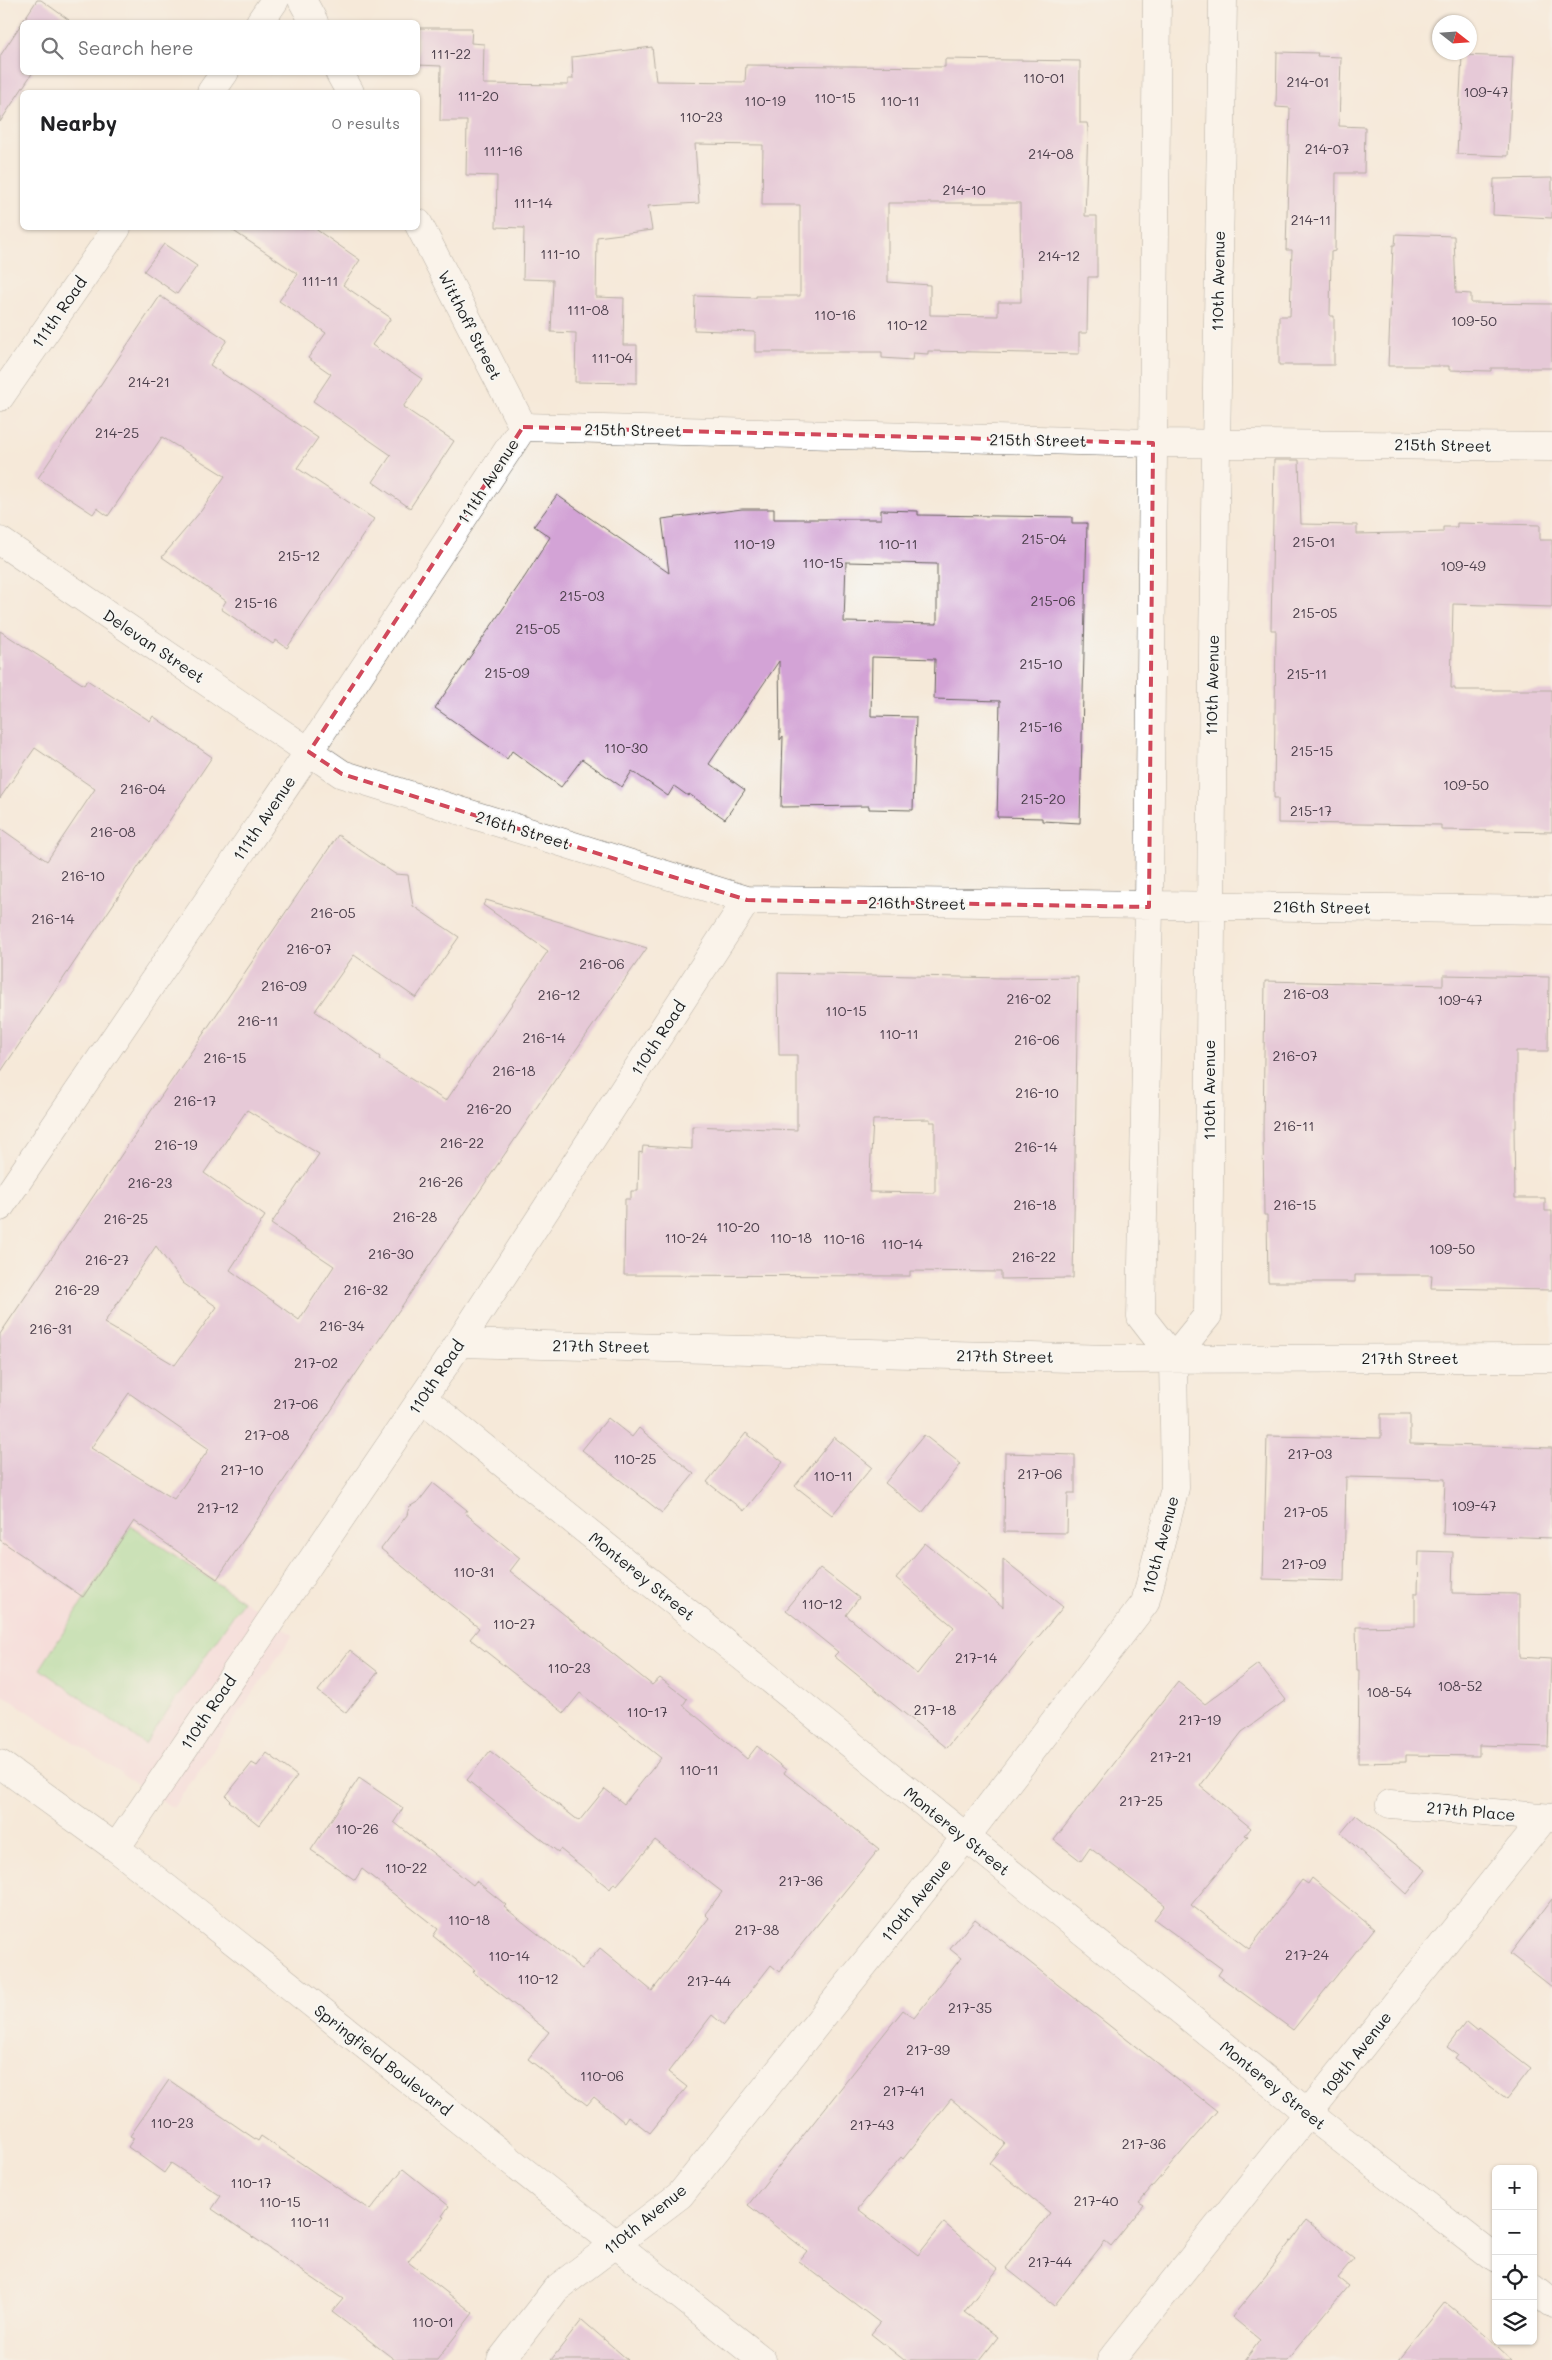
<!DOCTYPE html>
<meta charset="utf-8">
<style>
body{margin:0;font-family:Mali,sans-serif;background:#f6f6f6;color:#202124}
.controls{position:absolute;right:15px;bottom:15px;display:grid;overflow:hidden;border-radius:8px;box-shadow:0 1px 4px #0004}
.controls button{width:45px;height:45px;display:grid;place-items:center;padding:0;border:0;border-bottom:1px solid #e0e0e0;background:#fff;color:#202124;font:25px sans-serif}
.compass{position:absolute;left:1432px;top:15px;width:45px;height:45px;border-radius:50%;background:#fff;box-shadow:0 1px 4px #0004;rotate:107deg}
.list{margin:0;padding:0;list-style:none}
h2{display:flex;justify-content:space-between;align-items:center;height:65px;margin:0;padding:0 20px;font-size:21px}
h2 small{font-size:16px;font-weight:400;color:#757577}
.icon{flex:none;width:28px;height:28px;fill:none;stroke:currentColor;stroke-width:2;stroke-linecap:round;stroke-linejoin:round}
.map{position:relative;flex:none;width:1552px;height:2360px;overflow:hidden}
.search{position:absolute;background:#fff;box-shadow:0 1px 4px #0004;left:20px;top:20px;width:400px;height:55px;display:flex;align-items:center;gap:12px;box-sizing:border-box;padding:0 18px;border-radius:8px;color:#757577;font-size:19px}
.panel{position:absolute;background:#fff;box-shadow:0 1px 4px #0004;left:20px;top:90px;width:400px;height:140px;border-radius:8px}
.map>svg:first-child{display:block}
.built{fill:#f5cfdb}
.green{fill:#98d88e;stroke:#5a7a55}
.building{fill:#d3a3d6;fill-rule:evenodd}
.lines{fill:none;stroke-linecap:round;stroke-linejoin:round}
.minor-casing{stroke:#68645e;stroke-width:29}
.primary-casing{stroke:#68645e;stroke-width:29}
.minor{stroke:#fff;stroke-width:28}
.primary{stroke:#fff;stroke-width:28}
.marked{fill:none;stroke:#d1495b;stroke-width:4;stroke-dasharray:10 6;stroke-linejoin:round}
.labels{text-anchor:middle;stroke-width:4;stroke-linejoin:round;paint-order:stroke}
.number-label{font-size:14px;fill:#4a3e4a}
.street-label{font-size:16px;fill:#1c1c1c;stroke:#f6f6f2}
</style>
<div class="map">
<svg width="1552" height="2360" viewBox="0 0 1552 2360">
<rect width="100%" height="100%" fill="#f6f6f2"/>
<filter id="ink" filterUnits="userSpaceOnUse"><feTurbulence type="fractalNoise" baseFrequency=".02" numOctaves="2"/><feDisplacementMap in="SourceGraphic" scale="10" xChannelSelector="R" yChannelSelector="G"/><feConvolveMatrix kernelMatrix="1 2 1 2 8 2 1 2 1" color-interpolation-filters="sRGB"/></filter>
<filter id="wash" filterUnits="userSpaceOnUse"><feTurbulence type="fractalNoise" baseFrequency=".0096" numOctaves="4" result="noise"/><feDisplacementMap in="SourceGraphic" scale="20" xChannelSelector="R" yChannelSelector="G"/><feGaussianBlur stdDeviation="1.12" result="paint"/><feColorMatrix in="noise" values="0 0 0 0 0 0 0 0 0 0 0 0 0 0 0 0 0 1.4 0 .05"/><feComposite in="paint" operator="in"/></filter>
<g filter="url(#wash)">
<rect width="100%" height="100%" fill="#f5e9d9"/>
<path class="built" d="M 0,1429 L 293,1635 L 173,1808 L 0,1693 Z"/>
<path class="green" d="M 131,1526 L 243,1601 L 145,1744 L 40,1669 Z"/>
<g id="blocks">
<path class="building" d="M 37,0 L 41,0 L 69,20 L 67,22 L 22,22 L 22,72 L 33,72 L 0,122 L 0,56 Z
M 418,28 L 472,28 L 471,43 L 484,44 L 483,84 L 568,85 L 568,79 L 573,79 L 572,57 L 652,47 L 656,81 L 745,82 L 746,65 L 945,67 L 945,59 L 1080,61 L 1080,123 L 1087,123 L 1088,128 L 1085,216 L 1097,216 L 1097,277 L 1088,277 L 1087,333 L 1079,333 L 1079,354 L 928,351 L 928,354 L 913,353 L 912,360 L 882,358 L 882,352 L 755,352 L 755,332 L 694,330 L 695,296 L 756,298 L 756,296 L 800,296 L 800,205 L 762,205 L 763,145 L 695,144 L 699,203 L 648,206 L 652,230 L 597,237 L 596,297 L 624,298 L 623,345 L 637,345 L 637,383 L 575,382 L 576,333 L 551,332 L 553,280 L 523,279 L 524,228 L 496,227 L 497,176 L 466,175 L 467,121 L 440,121 L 441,66 L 418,65 ZM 888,203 L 1020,203 L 1021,302 L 998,302 L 998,316 L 930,315 L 930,285 L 888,282 Z
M 1277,52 L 1318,53 L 1317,56 L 1341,57 L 1339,126 L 1365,127 L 1364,173 L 1336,173 L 1335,251 L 1331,252 L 1330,316 L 1334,316 L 1334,365 L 1279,365 L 1279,316 L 1290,316 L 1292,250 L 1286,250 L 1290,108 L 1276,107 Z
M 1462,55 L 1513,57 L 1508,156 L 1457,154 Z
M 1552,178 L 1552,218 L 1493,215 L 1494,179 Z
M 229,228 L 314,228 L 360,260 L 343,285 L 391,318 L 372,345 L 422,379 L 403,407 L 454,441 L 410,508 L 373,482 L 391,455 L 313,401 L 331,374 L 308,358 L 326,333 L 279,301 L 298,274 Z
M 1396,234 L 1454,236 L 1456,293 L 1471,294 L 1471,303 L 1552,304 L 1552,368 L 1491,368 L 1491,371 L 1449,370 L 1449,366 L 1388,366 L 1393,245 L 1395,245 Z
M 164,244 L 197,266 L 177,294 L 144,271 Z
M 160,296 L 227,340 L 210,365 L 318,438 L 297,468 L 374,519 L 287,648 L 276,640 L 273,644 L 221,609 L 226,601 L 162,557 L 201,511 L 225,476 L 162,437 L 108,516 L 97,508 L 93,514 L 38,478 Z
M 1274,460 L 1299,460 L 1301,524 L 1357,525 L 1357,534 L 1443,532 L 1443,527 L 1457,527 L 1457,523 L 1540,525 L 1540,540 L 1552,540 L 1552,607 L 1453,604 L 1451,688 L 1455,688 L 1455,690 L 1552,690 L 1552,832 L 1441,830 L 1441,825 L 1278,823 L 1278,798 L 1274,798 L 1276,630 L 1271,630 Z
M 557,495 L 669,573 L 662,519 L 742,509 L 774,509 L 774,519 L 881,519 L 881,510 L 918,511 L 918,515 L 1072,517 L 1072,523 L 1087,523 L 1080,823 L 1042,821 L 1042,818 L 997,817 L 1000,701 L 934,699 L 935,659 L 872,657 L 871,716 L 916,717 L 913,810 L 869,809 L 869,806 L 781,807 L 783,736 L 780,740 L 779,661 L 709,764 L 745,790 L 725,819 L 689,794 L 688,796 L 674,786 L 668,796 L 632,771 L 622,787 L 582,759 L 561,787 L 512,751 L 507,759 L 435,708 L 526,575 L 550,537 L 534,526 ZM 846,562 L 937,564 L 937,624 L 844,622 Z
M 0,631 L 84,685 L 87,680 L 150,721 L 153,716 L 212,757 L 0,1073 L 0,828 L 47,861 L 95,789 L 35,748 L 0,798 Z
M 338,835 L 395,874 L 408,875 L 413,906 L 459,937 L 416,998 L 354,955 L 315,1011 L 380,1057 L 379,1059 L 446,1101 L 548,951 L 483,905 L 486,900 L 647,948 L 555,1080 L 217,1579 L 134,1521 L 83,1597 L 0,1540 L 0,1334 ZM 247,1110 L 319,1154 L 271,1224 L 334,1266 L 299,1320 L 230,1270 L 265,1216 L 204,1173 ZM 156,1246 L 183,1283 L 217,1307 L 175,1365 L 104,1323 ZM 129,1393 L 209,1449 L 174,1499 L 91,1448 Z
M 778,973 L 1004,978 L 1078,977 L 1073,1278 L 1001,1279 L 1001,1272 L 910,1271 L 910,1276 L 624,1275 L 625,1199 L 631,1199 L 631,1191 L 638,1191 L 639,1152 L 642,1153 L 643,1146 L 692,1149 L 692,1126 L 797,1130 L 797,1055 L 779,1055 ZM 930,1119 L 930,1122 L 935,1122 L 935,1193 L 869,1192 L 873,1120 Z
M 1443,975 L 1549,977 L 1548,1051 L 1516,1051 L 1516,1128 L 1514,1128 L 1515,1198 L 1545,1198 L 1545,1211 L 1552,1211 L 1552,1290 L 1431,1288 L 1432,1275 L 1355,1275 L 1355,1282 L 1268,1282 L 1267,1215 L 1264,1215 L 1263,1132 L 1265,981 L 1443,985 Z
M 1381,1414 L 1410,1414 L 1410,1444 L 1413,1444 L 1552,1448 L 1552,1538 L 1443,1534 L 1445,1479 L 1346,1477 L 1344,1581 L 1263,1579 L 1267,1436 L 1381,1438 Z
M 608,1418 L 632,1437 L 639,1428 L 694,1474 L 662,1513 L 582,1450 Z
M 746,1433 L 783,1462 L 744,1511 L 707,1482 Z
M 924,1435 L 961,1464 L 922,1513 L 885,1483 Z
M 834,1437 L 872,1467 L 832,1515 L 795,1486 Z
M 1005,1453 L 1075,1455 L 1075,1493 L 1068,1493 L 1067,1533 L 1004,1532 Z
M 433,1483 L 467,1510 L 465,1513 L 520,1558 L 510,1571 L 652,1685 L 660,1678 L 687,1699 L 683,1705 L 747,1759 L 757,1746 L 786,1770 L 784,1773 L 879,1849 L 779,1972 L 771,1965 L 724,2025 L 712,2015 L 668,2072 L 687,2087 L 650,2133 L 628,2116 L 624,2122 L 594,2097 L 587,2105 L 528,2059 L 549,2032 L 473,1972 L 475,1970 L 433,1936 L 438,1929 L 362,1869 L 355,1880 L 311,1850 L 359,1778 L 403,1808 L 394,1822 L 473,1885 L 476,1881 L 506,1905 L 504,1907 L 582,1969 L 600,1948 L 652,1991 L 709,1918 L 705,1914 L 722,1892 L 655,1840 L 617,1885 L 614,1883 L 610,1889 L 560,1849 L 558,1852 L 467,1780 L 490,1751 L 579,1821 L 605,1789 L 624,1804 L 661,1758 L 580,1693 L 564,1713 L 470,1639 L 479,1628 L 381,1549 L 407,1515 L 409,1507 L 419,1501 Z
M 925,1543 L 1003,1607 L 1003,1559 L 1063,1607 L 947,1748 L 834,1656 L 838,1652 L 786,1610 L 820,1568 L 859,1598 L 846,1615 L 917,1674 L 954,1627 L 896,1578 Z
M 1419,1551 L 1453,1552 L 1452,1593 L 1519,1594 L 1519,1657 L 1551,1659 L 1548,1747 L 1479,1745 L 1479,1756 L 1406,1755 L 1406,1762 L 1358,1763 L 1359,1670 L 1357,1670 L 1356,1627 L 1415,1626 L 1415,1593 L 1418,1593 Z
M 350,1650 L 378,1672 L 346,1713 L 318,1691 Z
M 1258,1664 L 1286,1700 L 1242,1732 L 1200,1786 L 1251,1828 L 1245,1835 L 1248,1836 L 1191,1905 L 1249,1949 L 1302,1880 L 1308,1884 L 1312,1878 L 1374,1929 L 1293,2030 L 1218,1975 L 1222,1969 L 1154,1919 L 1165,1905 L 1090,1848 L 1081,1861 L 1054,1840 L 1178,1682 L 1205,1704 Z
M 267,1753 L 297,1776 L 259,1825 L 229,1801 L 230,1800 L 226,1796 L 252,1763 L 257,1766 Z
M 1356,1815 L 1426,1870 L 1407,1894 L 1341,1833 Z
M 1552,1899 L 1552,1987 L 1510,1954 Z
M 975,1919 L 1217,2111 L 1139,2202 L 1144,2205 L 1111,2246 L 1105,2241 L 1054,2306 L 1006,2268 L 1050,2213 L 989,2163 L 1005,2143 L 951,2099 L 903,2159 L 901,2157 L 858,2209 L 918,2255 L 944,2223 L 998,2269 L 964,2312 L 998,2337 L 980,2360 L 904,2360 L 871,2334 L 880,2323 L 799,2261 L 807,2251 L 748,2205 L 903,2010 L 914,2018 L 961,1958 L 950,1949 Z
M 1466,2022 L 1477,2031 L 1479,2028 L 1531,2068 L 1507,2099 L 1455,2059 L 1458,2055 L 1447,2047 Z
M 169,2080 L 258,2141 L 261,2136 L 370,2210 L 403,2169 L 449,2206 L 442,2216 L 444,2217 L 408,2262 L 473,2313 L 437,2360 L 395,2360 L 332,2312 L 343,2299 L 212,2209 L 221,2196 L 171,2163 L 164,2173 L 128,2147 L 134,2138 L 130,2136 Z
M 1306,2221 L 1354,2259 L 1338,2278 L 1348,2286 L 1287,2360 L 1245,2360 L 1260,2340 L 1232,2317 L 1276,2263 L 1275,2262 Z
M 1445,2302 L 1485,2335 L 1512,2360 L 1399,2360 Z
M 582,2320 L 628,2360 L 551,2360 Z"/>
</g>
</g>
<g filter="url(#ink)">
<use href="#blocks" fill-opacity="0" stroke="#68645e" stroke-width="1"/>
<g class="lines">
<defs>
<path id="minor" d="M 302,0 L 314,22
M 260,22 L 275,0
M 339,72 L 350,92
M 211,92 L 225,72
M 418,223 L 523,427
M 0,397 L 117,228
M 523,427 L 1153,443 L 1552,447
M 0,541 L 342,774 L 747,900 L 1552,910
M 0,1207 L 288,783 L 523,427
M 459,1343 L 1113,1359 L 1552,1358
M 1173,1358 L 1208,1315 C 1209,877 1215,438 1223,0
M 422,1398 L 1309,2114 L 1496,2259
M 1390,1804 L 1552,1818
M 116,1848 L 446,1363 L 747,900
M 1533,2288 L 1552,2303
M 501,2360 L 556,2289 L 680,2195 L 965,1838 L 1145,1603 L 1175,1488 L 1173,1358 L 1141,1317 L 1149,907 L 1157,0
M 1111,2360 L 1544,1818"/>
<path id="primary" d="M 0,1764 L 116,1848 L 762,2360"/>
</defs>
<use href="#minor" class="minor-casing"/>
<use href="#primary" class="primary-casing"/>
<use href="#minor" class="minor"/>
<use href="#primary" class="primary"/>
</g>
</g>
<path d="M0 0H1552V2360H0ZM 523,427 L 1153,443 L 1149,907 L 747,900 L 342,774 L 309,752 Z" fill="#f5e9d9" fill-opacity=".55" fill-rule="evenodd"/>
<path class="marked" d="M 523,427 L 1153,443 L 1149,907 L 747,900 L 342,774 L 309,752 Z"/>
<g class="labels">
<g class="number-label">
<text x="451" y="59">111-22</text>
<text x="1044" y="83">110-01</text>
<text x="1308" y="87">214-01</text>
<text x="1486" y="97">109-47</text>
<text x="478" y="101">111-20</text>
<text x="835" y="103">110-15</text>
<text x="765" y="106">110-19</text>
<text x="900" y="106">110-11</text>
<text x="701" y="122">110-23</text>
<text x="1327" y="154">214-07</text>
<text x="503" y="156">111-16</text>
<text x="1051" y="159">214-08</text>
<text x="964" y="195">214-10</text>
<text x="533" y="208">111-14</text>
<text x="1311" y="225">214-11</text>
<text x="560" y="259">111-10</text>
<text x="1059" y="261">214-12</text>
<text x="320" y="286">111-11</text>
<text x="588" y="315">111-08</text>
<text x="835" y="320">110-16</text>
<text x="1474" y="326">109-50</text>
<text x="907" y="330">110-12</text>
<text x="612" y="363">111-04</text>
<text x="149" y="387">214-21</text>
<text x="117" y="438">214-25</text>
<text x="1044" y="544">215-04</text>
<text x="1314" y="547">215-01</text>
<text x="754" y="549">110-19</text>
<text x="898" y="549">110-11</text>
<text x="299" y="561">215-12</text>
<text x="823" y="568">110-15</text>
<text x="1463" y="571">109-49</text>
<text x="582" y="601">215-03</text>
<text x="1053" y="606">215-06</text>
<text x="256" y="608">215-16</text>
<text x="1315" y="618">215-05</text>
<text x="538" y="634">215-05</text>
<text x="1041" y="669">215-10</text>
<text x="507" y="678">215-09</text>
<text x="1307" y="679">215-11</text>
<text x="1041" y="732">215-16</text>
<text x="626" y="753">110-30</text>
<text x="1312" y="756">215-15</text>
<text x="1466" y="790">109-50</text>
<text x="143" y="794">216-04</text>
<text x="1043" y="804">215-20</text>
<text x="1311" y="816">215-17</text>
<text x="113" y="837">216-08</text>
<text x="83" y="881">216-10</text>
<text x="333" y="918">216-05</text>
<text x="53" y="924">216-14</text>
<text x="309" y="954">216-07</text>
<text x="602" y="969">216-06</text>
<text x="284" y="991">216-09</text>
<text x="1306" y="999">216-03</text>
<text x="559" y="1000">216-12</text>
<text x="1029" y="1004">216-02</text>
<text x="1460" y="1005">109-47</text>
<text x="846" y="1016">110-15</text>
<text x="258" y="1026">216-11</text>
<text x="899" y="1039">110-11</text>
<text x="544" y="1043">216-14</text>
<text x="1037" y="1045">216-06</text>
<text x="1295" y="1061">216-07</text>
<text x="225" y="1063">216-15</text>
<text x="514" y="1076">216-18</text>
<text x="1037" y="1098">216-10</text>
<text x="195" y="1106">216-17</text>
<text x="489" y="1114">216-20</text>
<text x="1294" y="1131">216-11</text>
<text x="462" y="1148">216-22</text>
<text x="176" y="1150">216-19</text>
<text x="1036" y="1152">216-14</text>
<text x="441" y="1187">216-26</text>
<text x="150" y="1188">216-23</text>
<text x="1035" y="1210">216-18</text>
<text x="1295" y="1210">216-15</text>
<text x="415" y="1222">216-28</text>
<text x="126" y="1224">216-25</text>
<text x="738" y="1232">110-20</text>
<text x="686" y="1243">110-24</text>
<text x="791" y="1243">110-18</text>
<text x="844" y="1244">110-16</text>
<text x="902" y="1249">110-14</text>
<text x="1452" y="1254">109-50</text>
<text x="391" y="1259">216-30</text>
<text x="1034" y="1262">216-22</text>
<text x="107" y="1265">216-27</text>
<text x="77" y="1295">216-29</text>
<text x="366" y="1295">216-32</text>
<text x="342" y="1331">216-34</text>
<text x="51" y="1334">216-31</text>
<text x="316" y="1368">217-02</text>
<text x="296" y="1409">217-06</text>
<text x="267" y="1440">217-08</text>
<text x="1310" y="1459">217-03</text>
<text x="635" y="1464">110-25</text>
<text x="242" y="1475">217-10</text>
<text x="1040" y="1479">217-06</text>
<text x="833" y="1481">110-11</text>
<text x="1474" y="1511">109-47</text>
<text x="218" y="1513">217-12</text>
<text x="1306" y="1517">217-05</text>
<text x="1304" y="1569">217-09</text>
<text x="474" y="1577">110-31</text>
<text x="822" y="1609">110-12</text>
<text x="514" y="1629">110-27</text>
<text x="976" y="1663">217-14</text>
<text x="569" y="1673">110-23</text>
<text x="1460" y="1691">108-52</text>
<text x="1389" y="1697">108-54</text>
<text x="935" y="1715">217-18</text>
<text x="647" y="1717">110-17</text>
<text x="1200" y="1725">217-19</text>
<text x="1171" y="1762">217-21</text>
<text x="699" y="1775">110-11</text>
<text x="1141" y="1806">217-25</text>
<text x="357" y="1834">110-26</text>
<text x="406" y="1873">110-22</text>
<text x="801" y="1886">217-36</text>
<text x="469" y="1925">110-18</text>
<text x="757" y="1935">217-38</text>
<text x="1307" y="1960">217-24</text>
<text x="509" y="1961">110-14</text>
<text x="538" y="1984">110-12</text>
<text x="709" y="1986">217-44</text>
<text x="970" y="2013">217-35</text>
<text x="928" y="2055">217-39</text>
<text x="602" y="2081">110-06</text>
<text x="904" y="2096">217-41</text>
<text x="172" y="2128">110-23</text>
<text x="872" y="2130">217-43</text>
<text x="1144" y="2149">217-36</text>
<text x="251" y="2188">110-17</text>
<text x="1096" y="2206">217-40</text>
<text x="280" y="2207">110-15</text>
<text x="310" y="2227">110-11</text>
<text x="1050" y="2267">217-44</text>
<text x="433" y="2327">110-01</text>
</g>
<g class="street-label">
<text transform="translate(1218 281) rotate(-89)" y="6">110th Avenue</text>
<text transform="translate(59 312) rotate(-55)" y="6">111th Road</text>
<text transform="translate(470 325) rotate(63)" y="6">Witthoff Street</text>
<text transform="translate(633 430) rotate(1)" y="6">215th Street</text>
<text transform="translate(1038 440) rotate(1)" y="6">215th Street</text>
<text transform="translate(1443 445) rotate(1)" y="6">215th Street</text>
<text transform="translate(488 481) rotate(-57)" y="6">111th Avenue</text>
<text transform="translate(154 646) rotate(34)" y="6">Delevan Street</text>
<text transform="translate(1212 685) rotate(-89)" y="6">110th Avenue</text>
<text transform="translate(264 818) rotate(-56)" y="6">111th Avenue</text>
<text transform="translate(523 830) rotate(17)" y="6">216th Street</text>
<text transform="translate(917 903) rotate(1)" y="6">216th Street</text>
<text transform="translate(1322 907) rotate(1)" y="6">216th Street</text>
<text transform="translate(658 1038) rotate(-57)" y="6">110th Road</text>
<text transform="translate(1209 1090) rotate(-90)" y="6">110th Avenue</text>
<text transform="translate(601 1346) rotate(1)" y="6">217th Street</text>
<text transform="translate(1005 1356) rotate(1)" y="6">217th Street</text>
<text x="1410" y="1364">217th Street</text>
<text transform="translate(436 1377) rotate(-56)" y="6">110th Road</text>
<text transform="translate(1160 1545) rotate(-75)" y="6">110th Avenue</text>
<text transform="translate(642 1576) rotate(39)" y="6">Monterey Street</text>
<text transform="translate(208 1712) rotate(-56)" y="6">110th Road</text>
<text transform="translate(1471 1811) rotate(5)" y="6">217th Place</text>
<text transform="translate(957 1831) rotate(39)" y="6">Monterey Street</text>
<text transform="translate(916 1900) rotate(-51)" y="6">110th Avenue</text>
<text transform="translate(1356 2054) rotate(-52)" y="6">109th Avenue</text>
<text transform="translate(383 2060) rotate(38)" y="6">Springfield Boulevard</text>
<text transform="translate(1273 2085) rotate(39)" y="6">Monterey Street</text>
<text transform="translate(645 2219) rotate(-39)" y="6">110th Avenue</text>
</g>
</g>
</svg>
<div class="controls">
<button>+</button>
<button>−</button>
<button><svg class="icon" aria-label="locate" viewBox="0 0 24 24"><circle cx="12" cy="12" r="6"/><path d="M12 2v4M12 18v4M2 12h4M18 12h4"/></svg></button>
<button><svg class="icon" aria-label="layers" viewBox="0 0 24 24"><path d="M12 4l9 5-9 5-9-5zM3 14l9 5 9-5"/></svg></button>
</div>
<svg class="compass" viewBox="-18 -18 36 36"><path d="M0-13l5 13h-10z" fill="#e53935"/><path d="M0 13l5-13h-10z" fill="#757577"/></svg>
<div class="search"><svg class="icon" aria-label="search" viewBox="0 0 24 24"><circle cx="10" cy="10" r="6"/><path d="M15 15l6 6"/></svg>Search here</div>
<section class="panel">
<h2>Nearby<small>0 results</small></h2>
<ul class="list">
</ul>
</section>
</div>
